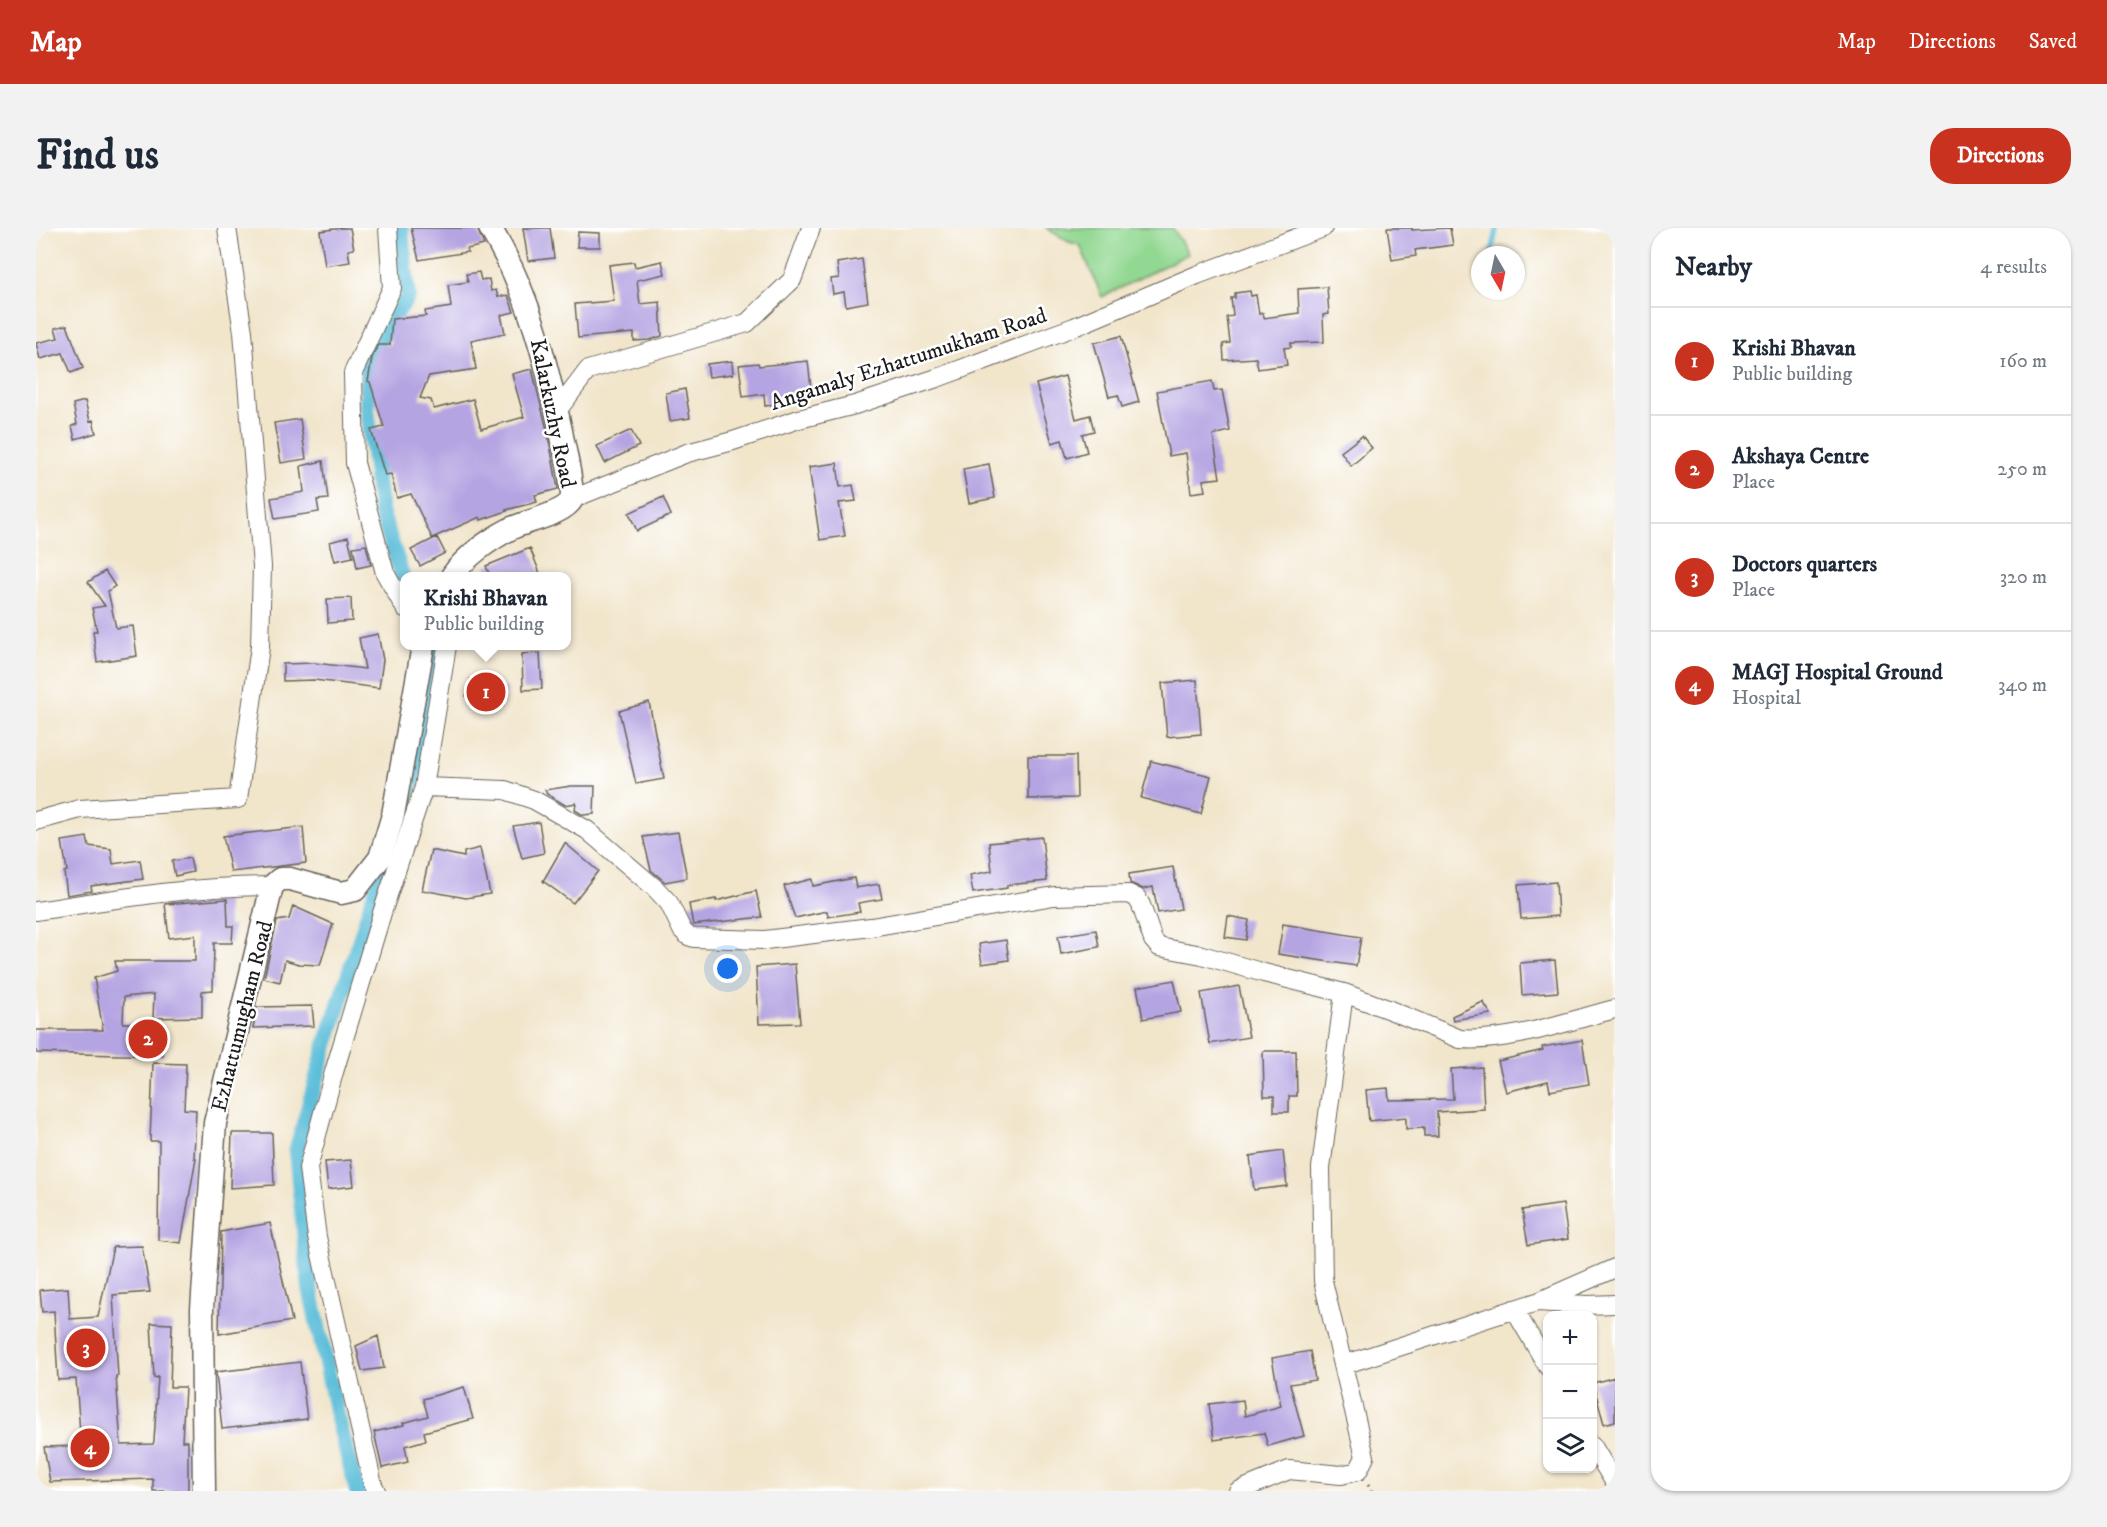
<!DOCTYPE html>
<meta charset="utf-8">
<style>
body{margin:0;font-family:"IM FELL DW Pica",serif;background:#f2f2f3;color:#1f2937}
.controls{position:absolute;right:18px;bottom:18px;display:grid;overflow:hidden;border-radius:12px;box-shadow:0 2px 4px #0004}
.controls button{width:54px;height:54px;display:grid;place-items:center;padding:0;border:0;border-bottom:2px solid #e0e1e3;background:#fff;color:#1f2937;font:30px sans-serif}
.compass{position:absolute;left:1435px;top:18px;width:54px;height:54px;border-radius:50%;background:#fff;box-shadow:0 2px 4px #0004;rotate:171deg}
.you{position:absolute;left:692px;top:741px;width:21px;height:21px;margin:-15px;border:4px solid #fff;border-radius:50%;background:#1a73e8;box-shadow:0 0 0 9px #1a73e833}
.badge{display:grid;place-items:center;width:39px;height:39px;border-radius:50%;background:#c8321e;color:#fff;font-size:20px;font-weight:700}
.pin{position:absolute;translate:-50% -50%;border:3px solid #fff;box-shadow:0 2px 6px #0006}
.popup{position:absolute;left:364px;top:344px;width:171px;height:78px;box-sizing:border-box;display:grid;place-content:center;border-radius:12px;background:#fff;filter:drop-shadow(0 2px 4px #0005);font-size:20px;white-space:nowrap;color:#747a83}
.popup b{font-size:22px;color:#1f2937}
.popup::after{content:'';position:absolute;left:50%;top:100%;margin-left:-12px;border:12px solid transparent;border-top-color:#fff}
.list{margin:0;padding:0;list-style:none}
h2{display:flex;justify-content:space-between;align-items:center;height:78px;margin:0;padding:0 24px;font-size:26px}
h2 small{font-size:20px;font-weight:400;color:#747a83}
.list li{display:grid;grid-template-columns:39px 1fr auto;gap:18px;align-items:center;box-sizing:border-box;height:108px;padding:0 24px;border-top:2px solid #e0e1e3}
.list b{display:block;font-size:22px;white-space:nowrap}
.list p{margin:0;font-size:20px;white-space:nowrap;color:#747a83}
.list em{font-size:20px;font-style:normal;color:#747a83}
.icon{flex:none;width:33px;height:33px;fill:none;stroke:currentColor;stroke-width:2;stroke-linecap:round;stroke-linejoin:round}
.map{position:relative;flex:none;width:1579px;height:1263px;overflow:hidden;border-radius:24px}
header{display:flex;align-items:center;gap:36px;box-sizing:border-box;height:84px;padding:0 30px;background:#c8321e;color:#fff}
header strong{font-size:28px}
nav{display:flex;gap:33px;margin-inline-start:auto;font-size:21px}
.intro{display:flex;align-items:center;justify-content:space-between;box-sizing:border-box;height:144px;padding:0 36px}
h1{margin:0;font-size:42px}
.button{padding:15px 27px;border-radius:24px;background:#c8321e;color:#fff;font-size:21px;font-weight:700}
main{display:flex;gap:36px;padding:0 36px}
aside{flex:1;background:#fff;border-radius:24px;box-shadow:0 2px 4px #0004}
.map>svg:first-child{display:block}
.green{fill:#92d892;stroke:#577a57;stroke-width:1.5}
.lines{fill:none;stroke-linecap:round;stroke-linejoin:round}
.stream{stroke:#5bbed9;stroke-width:4.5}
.canal{stroke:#5bbed9;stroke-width:16}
.building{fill:#b5a4e2}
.minor-casing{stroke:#676259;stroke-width:20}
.major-casing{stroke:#676259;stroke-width:25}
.path{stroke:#676259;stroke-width:3;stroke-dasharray:1.5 4.5;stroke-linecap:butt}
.minor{stroke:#fff;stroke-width:18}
.major{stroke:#fff;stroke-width:22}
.labels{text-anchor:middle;stroke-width:5;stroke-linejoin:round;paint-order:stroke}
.street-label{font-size:22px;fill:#1c1c1c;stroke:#fff}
</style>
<header>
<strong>Map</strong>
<nav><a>Map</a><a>Directions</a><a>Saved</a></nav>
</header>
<div class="intro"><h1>Find us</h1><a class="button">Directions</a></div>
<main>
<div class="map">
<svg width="1579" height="1263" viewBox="0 0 1579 1263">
<rect width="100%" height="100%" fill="#fff"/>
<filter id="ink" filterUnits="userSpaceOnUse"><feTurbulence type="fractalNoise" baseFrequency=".0167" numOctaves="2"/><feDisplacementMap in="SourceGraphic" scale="12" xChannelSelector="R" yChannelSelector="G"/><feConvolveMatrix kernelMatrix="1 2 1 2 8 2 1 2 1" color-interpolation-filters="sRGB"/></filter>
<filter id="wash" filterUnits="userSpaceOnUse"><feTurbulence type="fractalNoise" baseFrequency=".008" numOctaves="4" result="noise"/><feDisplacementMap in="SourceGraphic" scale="24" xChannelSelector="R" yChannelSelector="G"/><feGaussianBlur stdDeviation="1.35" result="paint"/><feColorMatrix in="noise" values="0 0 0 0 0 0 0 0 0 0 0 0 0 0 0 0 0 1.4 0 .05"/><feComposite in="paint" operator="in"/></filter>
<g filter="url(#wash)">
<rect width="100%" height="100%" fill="#f1e5ca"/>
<path class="green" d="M 1010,0 L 1137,0 L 1152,26 L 1066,69 L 1044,17 L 1033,14 Z"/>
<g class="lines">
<path class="stream" d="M 1455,27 L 1461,0
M 1447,65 L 1448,63"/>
<path class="canal" d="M 365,0 L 372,68 L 332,128 L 331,181 L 345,283 L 369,356
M 365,586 L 378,547 L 401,418
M 321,1263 L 302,1191 L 274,1060 L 260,924 L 290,817 L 351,627"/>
</g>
<g id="blocks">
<path class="building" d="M 306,0 L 314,0 L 318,21 L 312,22 L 314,34 L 289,38 L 284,3 Z
M 375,0 L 441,0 L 448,17 L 431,21 L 432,24 L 383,32 Z
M 487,0 L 514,0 L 518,30 L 492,33 Z
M 1351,0 L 1376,0 L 1376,2 L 1414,0 L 1417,17 L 1379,22 L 1380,28 L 1356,32 Z
M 542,4 L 564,5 L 564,19 L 541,19 Z
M 826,31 L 832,74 L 810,78 L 808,64 L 797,66 L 795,51 L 803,50 L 801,35 Z
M 626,33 L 629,46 L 601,52 L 604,76 L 624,74 L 626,108 L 614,112 L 598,113 L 598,105 L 542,110 L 539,76 L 578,73 L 573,37 L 598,34 L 599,39 Z
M 443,44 L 445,52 L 453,51 L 455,63 L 460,62 L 462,69 L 472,67 L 478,84 L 465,87 L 469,105 L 435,112 L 440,141 L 393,148 L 384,170 L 395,172 L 398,181 L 437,171 L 445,201 L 488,189 L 476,146 L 496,141 L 512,206 L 522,261 L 499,267 L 501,274 L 470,282 L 471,283 L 445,292 L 444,289 L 396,310 L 375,266 L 361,270 L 355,246 L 349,247 L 335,202 L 348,199 L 334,154 L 332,153 L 336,130 L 342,117 L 354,117 L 356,91 L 390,88 L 389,83 L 415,79 L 412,57 L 432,54 L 430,46 Z
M 1291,59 L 1293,86 L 1287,87 L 1288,114 L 1255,115 L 1255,119 L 1248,120 L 1251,137 L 1222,141 L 1220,130 L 1188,132 L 1187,116 L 1194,115 L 1191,89 L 1197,88 L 1195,70 L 1199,70 L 1199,65 L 1214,63 L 1215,68 L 1220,67 L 1223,86 L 1227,85 L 1228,90 L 1263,85 L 1262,61 Z
M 31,97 L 47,140 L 35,145 L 27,125 L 4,131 L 0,115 L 22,110 L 19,100 Z
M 1085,108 L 1103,174 L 1086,179 L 1082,167 L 1073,169 L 1058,115 Z
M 696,133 L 697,146 L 673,149 L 671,136 Z
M 772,133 L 776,169 L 729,178 L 728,166 L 707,169 L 703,137 L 722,135 L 723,138 Z
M 1029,148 L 1040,191 L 1054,187 L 1058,203 L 1046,206 L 1051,224 L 1031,230 L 1026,212 L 1016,215 L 1000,156 Z
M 1176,153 L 1178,163 L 1186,162 L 1194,203 L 1177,207 L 1184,250 L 1167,252 L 1169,263 L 1155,265 L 1150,225 L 1133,228 L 1121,163 Z
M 649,161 L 654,190 L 634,193 L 630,165 Z
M 49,173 L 54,193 L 57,192 L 60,205 L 39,211 L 36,198 L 41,196 L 37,176 Z
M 264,191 L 270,231 L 245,235 L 238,195 Z
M 595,202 L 603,218 L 569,235 L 561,218 Z
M 1326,208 L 1336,220 L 1315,238 L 1305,224 Z
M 287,233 L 292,271 L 281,272 L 283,284 L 239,291 L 235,270 L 268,264 L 265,238 Z
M 801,235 L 804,259 L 817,257 L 820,273 L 803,275 L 809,308 L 784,312 L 773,239 Z
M 953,236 L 959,270 L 933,275 L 927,241 Z
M 627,269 L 635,287 L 601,303 L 593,285 Z
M 312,309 L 317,329 L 299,333 L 294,314 Z
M 401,309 L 409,325 L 384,338 L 375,322 Z
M 330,317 L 335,337 L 321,340 L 317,319 Z
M 494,320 L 505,348 L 454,348 L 450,338 Z
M 69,343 L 79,358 L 72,363 L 80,400 L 97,398 L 101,428 L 61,434 L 57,403 L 61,403 L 56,380 L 69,378 L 52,354 Z
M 315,370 L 316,393 L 292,395 L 291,371 Z
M 342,406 L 347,432 L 343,460 L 278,452 L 247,453 L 247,436 L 279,435 L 329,441 L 323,410 Z
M 504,425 L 506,461 L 487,462 L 486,426 Z
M 434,451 L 471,460 L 467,477 L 430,468 Z
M 1161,452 L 1165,506 L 1131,509 L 1126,455 Z
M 613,474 L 628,551 L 600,556 L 583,483 Z
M 992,528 L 1040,528 L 1041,570 L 992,571 Z
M 1115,533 L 1175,548 L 1165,586 L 1105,570 Z
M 535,558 L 559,558 L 558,586 L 547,587 L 539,582 L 540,575 L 529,577 L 511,566 L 509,562 Z
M 503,594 L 508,625 L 486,630 L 477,598 Z
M 267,599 L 270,635 L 195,644 L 187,608 Z
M 642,604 L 651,650 L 629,654 L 615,642 L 607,609 Z
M 51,609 L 53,618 L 75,621 L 77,636 L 104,632 L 107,651 L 55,658 L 56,663 L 31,667 L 28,644 L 31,643 L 26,613 Z
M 1006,609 L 1011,653 L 971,657 L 971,660 L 937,665 L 934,647 L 956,643 L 953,615 Z
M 529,615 L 562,643 L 537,675 L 507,653 Z
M 444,620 L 454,666 L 430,670 L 386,662 L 395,622 L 428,629 L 428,624 Z
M 154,630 L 157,644 L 139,648 L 136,633 Z
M 1137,639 L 1145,681 L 1122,685 L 1117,659 L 1107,661 L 1094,655 L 1093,646 Z
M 818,650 L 820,660 L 843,656 L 846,671 L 822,675 L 824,684 L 792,689 L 791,683 L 759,690 L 748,658 L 776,651 L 777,658 Z
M 1520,654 L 1522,688 L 1485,691 L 1482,657 Z
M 720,663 L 726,689 L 657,697 L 653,676 L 680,671 L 680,673 Z
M 191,671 L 192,698 L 197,698 L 196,715 L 178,715 L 177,762 L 166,763 L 166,789 L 117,790 L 118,766 L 88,769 L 87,795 L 124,795 L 127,828 L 0,825 L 0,802 L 67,802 L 58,750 L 81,743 L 79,733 L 159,733 L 159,707 L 133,710 L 129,676 Z
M 257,678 L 297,696 L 284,737 L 263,736 L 249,732 L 244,754 L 228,750 L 241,693 L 253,691 Z
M 1192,688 L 1213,692 L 1210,712 L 1189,709 Z
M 1247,696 L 1325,709 L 1320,738 L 1242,726 Z
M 1060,702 L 1063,719 L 1025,726 L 1022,708 Z
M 970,712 L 973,732 L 946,736 L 943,716 Z
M 1519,732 L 1522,764 L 1486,767 L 1484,735 Z
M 759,736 L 764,795 L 723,796 L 720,739 Z
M 1138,752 L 1145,784 L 1107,791 L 1101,759 Z
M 1203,758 L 1213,809 L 1174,816 L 1165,765 Z
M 1447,774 L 1455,786 L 1417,792 L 1416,788 Z
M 276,778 L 278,798 L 217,800 L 221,779 Z
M 1546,812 L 1553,856 L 1514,863 L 1512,853 L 1470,864 L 1462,833 L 1507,822 L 1506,819 Z
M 1227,823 L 1260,823 L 1261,868 L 1253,868 L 1253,884 L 1238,884 L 1238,868 L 1228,868 Z
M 117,835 L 150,836 L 148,881 L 160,882 L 158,930 L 160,930 L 145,1015 L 122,1012 L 123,913 L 114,913 Z
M 1446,839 L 1448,881 L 1401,884 L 1402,908 L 1388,908 L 1388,900 L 1370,901 L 1370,889 L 1333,893 L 1330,862 L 1352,860 L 1353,872 L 1417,871 L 1415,841 Z
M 196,905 L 236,905 L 238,957 L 194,960 Z
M 1247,923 L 1251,958 L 1218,962 L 1214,928 Z
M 315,932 L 318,958 L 292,961 L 289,934 Z
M 1527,976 L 1532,1011 L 1492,1017 L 1486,982 Z
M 234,995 L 256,1093 L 183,1106 L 185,1004 Z
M 106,1018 L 114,1064 L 77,1067 L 82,1148 L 80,1148 L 85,1217 L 117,1216 L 118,1213 L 122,1149 L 118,1150 L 115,1095 L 136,1096 L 134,1159 L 149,1159 L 146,1213 L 152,1213 L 152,1263 L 117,1263 L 117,1251 L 14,1254 L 8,1219 L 45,1218 L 40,1151 L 22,1152 L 18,1083 L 6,1084 L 4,1062 L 32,1060 L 34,1091 L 62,1089 L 77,1019 Z
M 342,1108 L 348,1140 L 326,1143 L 320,1118 Z
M 1274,1123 L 1279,1152 L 1254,1156 L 1268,1208 L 1232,1218 L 1228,1205 L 1178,1212 L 1173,1176 L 1207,1172 L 1209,1188 L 1245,1178 L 1236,1130 Z
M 264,1134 L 271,1191 L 186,1201 L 180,1144 Z
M 1579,1149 L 1579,1193 L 1568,1196 L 1557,1155 Z
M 428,1159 L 437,1191 L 388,1204 L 390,1212 L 369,1218 L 372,1234 L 346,1240 L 338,1204 L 368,1197 L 367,1195 L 392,1188 L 387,1171 Z"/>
</g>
</g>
<g filter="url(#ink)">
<use href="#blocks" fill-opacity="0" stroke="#676259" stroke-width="1.5"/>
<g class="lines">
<defs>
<path id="minor" d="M 352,0 L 356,60 L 317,145 L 319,235 L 349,345 L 369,380
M 521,183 L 552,142 L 711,95 L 756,52 L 775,0
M 536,271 L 651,225 L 697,213 L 763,191 L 819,177 L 901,150 L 1038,99 L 1161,47 L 1287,0
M 388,559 L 469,562 L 498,572 L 551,602 L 619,660 L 633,675 L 646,702 L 652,708 L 658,710 L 729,712 L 835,699 L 1018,668 L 1093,666 L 1101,670 L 1105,677 L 1117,712 L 1123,719 L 1166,727 L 1228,745 L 1308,765 L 1354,782 L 1424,811 C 1472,815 1532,793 1579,781
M 0,593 L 44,581 L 202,571 L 224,419 L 226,338 L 207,104 L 191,0
M 0,683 C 79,671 156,658 236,658
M 1504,1073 L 1579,1040
M 1478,1081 L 1512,1139
M 1307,1137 L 1501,1074 L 1551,1077 L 1579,1076
M 1556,1217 L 1579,1255
M 340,1263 L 337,1257 L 281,1009 L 272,940 L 298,844 L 346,685 L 388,559 L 411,418
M 1202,1263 L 1253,1242 L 1305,1247 L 1322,1243 L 1329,1229 L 1287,1053 L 1285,940 L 1308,765"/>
<path id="major" d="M 416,348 C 429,329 453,312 474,301 C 490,293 529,286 536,271 C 536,248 529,225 525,203 C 510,132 492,62 454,0
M 168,1263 L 166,1081 L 179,895 L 236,658 L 244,651 L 254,651 L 305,665 L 319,662 L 344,630 L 357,587 L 387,418"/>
</defs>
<use href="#minor" class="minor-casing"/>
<use href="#major" class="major-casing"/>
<path class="path" d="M 1332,1257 L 1336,1263"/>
<use href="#minor" class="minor"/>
<use href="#major" class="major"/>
</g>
</g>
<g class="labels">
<g class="street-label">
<text transform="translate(872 130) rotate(-18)" y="8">Angamaly Ezhattumukham Road</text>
<text transform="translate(518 185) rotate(78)" y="8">Kalarkuzhy Road</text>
<text transform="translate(205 788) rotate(-76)" y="8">Ezhattumugham Road</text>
</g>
</g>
</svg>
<div class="controls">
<button>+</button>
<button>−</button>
<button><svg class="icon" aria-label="layers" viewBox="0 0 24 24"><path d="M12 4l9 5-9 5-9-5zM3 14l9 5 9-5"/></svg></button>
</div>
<svg class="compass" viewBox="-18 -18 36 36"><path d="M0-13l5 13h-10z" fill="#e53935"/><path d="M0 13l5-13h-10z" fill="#747a83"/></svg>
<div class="you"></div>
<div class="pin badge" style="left:450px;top:464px">1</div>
<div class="popup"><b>Krishi Bhavan</b>Public building</div>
<div class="pin badge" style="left:112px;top:811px">2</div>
<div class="pin badge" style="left:50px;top:1120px">3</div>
<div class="pin badge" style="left:54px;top:1220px">4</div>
</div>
<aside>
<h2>Nearby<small>4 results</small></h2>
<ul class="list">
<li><span class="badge">1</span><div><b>Krishi Bhavan</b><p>Public building</p></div><em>160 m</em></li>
<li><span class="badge">2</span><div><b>Akshaya Centre</b><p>Place</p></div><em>250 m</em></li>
<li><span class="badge">3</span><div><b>Doctors quarters</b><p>Place</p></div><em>320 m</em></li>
<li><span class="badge">4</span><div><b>MAGJ Hospital Ground</b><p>Hospital</p></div><em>340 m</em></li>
</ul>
</aside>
</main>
